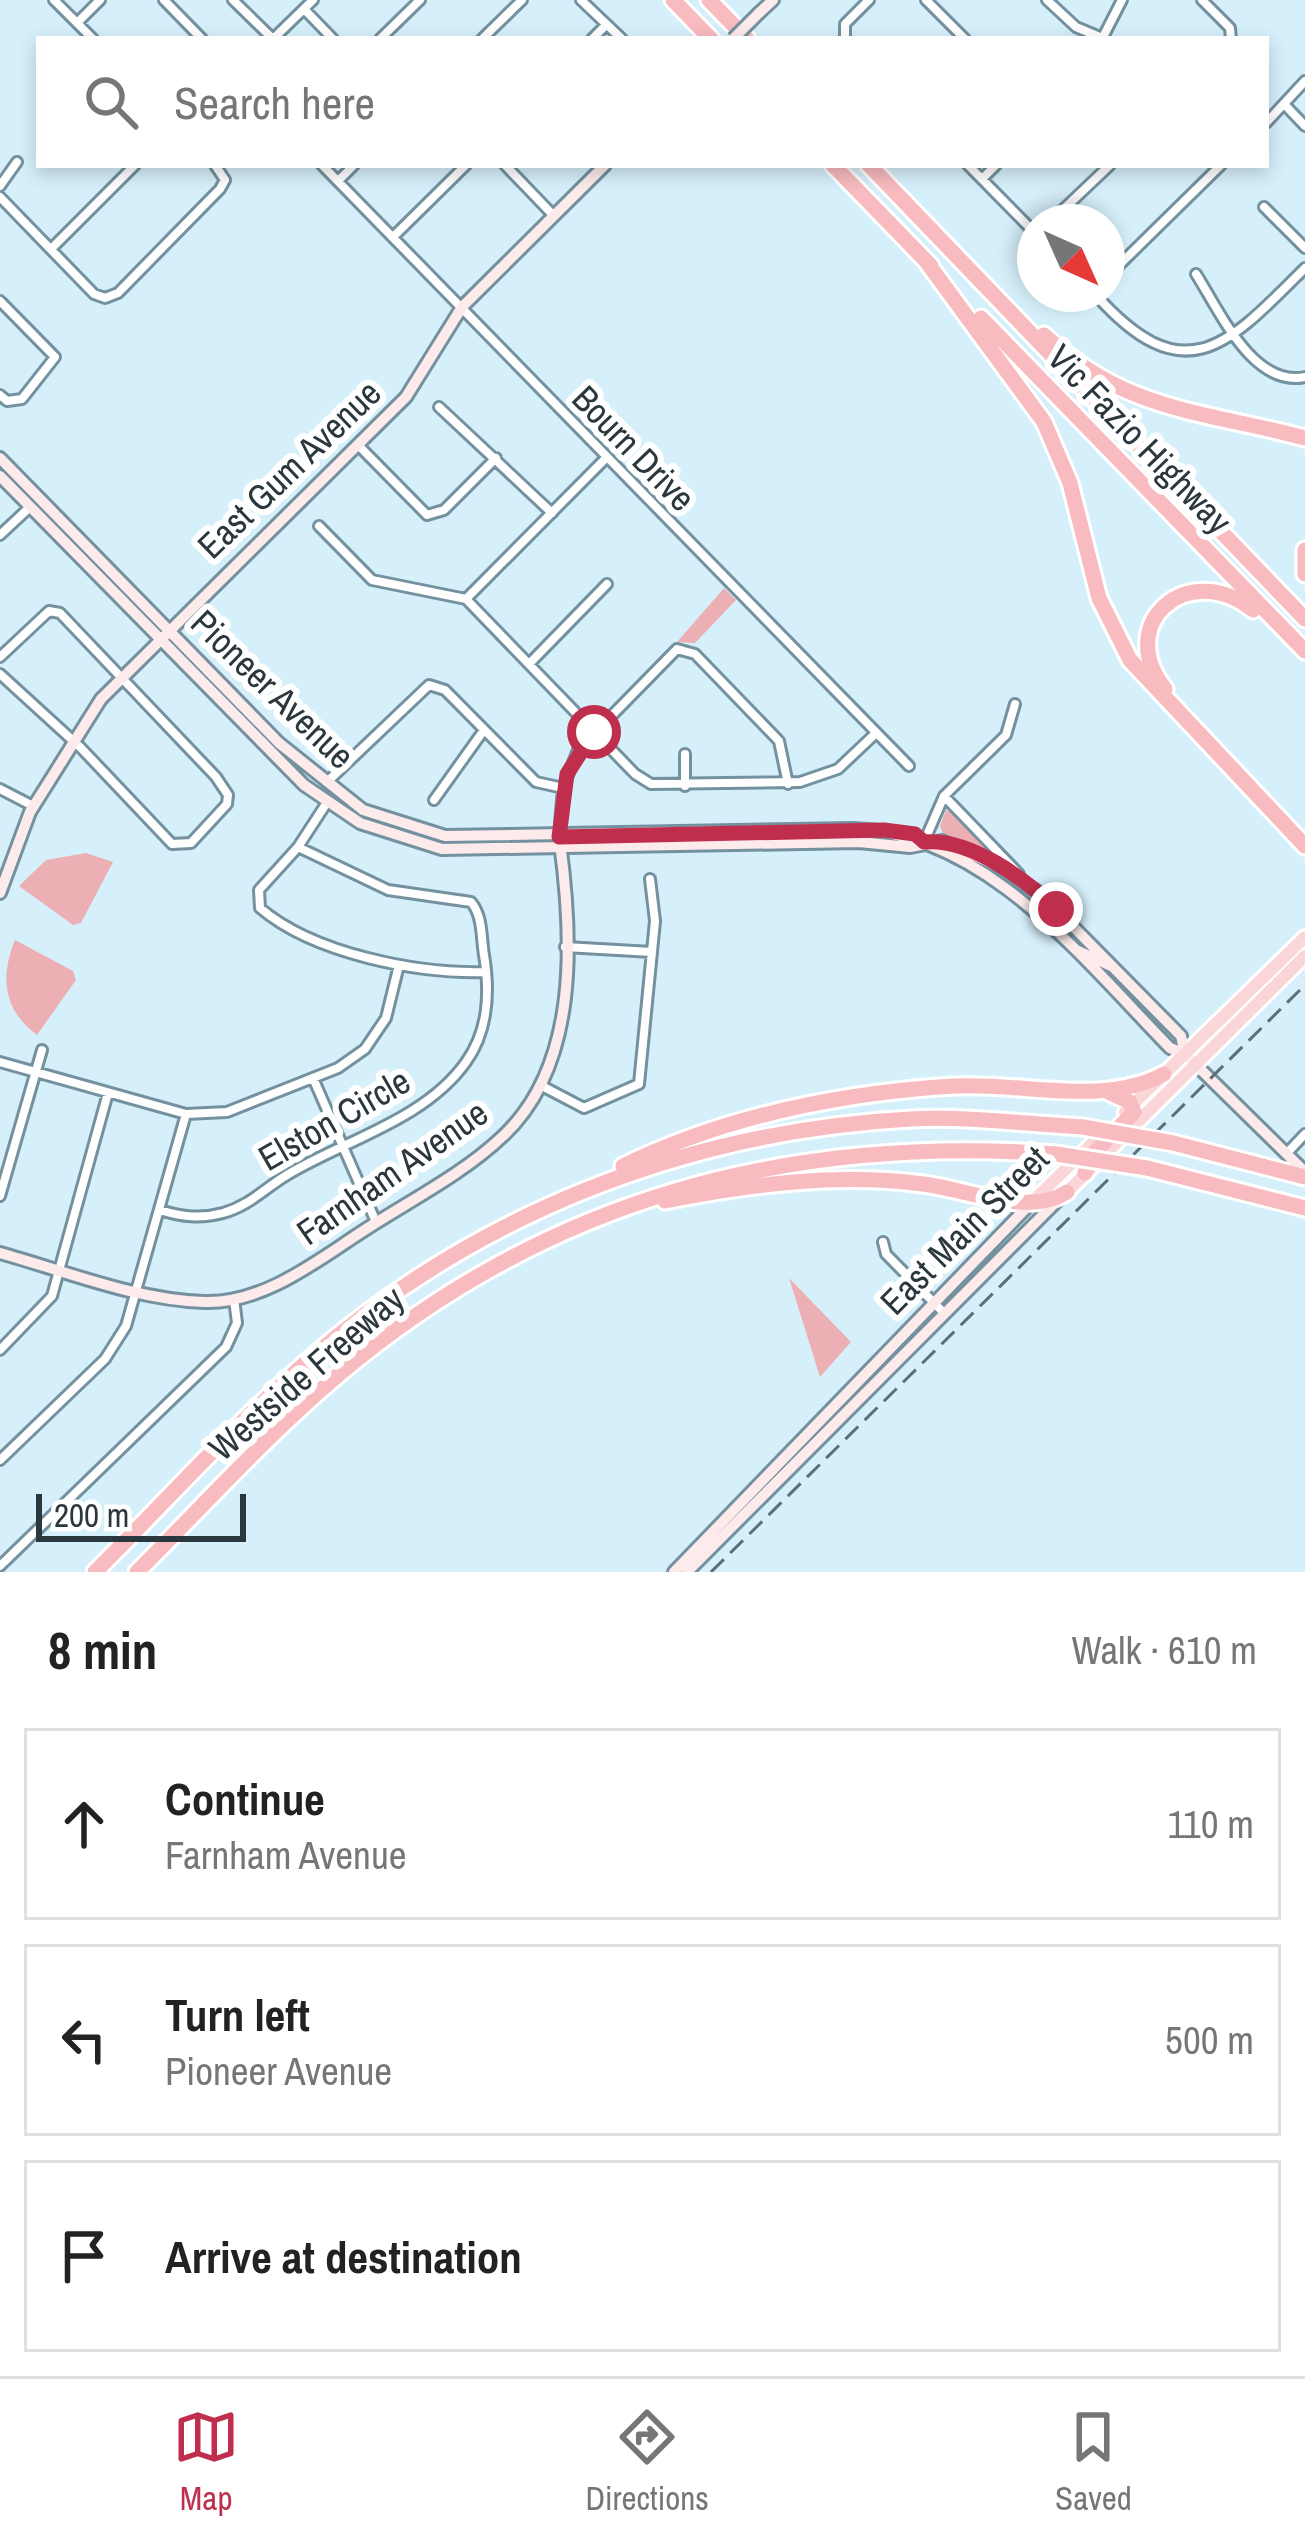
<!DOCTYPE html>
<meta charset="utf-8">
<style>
body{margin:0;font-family:"Archivo Narrow",sans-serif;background:#f2f2f2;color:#222}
.compass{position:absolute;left:1017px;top:204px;width:108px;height:108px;border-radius:50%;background:#fff;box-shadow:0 6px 18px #0003;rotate:135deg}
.scale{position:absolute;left:36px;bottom:30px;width:210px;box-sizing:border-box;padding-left:12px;border:6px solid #2a373d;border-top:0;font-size:33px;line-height:42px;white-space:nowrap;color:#2a373d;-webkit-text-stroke:9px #fff;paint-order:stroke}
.stop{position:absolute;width:36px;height:36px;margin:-27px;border:9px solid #bf2f4d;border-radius:50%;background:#fff}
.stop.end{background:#bf2f4d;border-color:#fff;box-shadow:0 3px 12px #0008}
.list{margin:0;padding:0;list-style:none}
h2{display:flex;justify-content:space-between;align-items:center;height:156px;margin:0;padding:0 48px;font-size:51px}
h2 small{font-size:39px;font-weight:400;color:#767676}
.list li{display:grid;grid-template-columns:78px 1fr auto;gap:36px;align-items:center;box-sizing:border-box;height:192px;margin:0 24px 24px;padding:0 24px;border:3px solid #e0e0e0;border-radius:0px}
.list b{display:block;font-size:45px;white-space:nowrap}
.list p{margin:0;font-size:39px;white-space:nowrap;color:#767676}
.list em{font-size:39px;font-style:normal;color:#767676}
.icon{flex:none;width:66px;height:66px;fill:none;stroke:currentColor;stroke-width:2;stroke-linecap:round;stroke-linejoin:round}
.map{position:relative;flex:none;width:1305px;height:1572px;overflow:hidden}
.search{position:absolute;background:#fff;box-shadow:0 6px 18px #0003;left:36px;right:36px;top:36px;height:132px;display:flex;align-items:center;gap:30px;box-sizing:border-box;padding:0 42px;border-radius:0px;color:#767676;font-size:45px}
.sheet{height:804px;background:#fff}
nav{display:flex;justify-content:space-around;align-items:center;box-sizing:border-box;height:168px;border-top:3px solid #e0e0e0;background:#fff;font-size:33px;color:#767676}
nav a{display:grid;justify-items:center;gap:6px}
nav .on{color:#bf2f4d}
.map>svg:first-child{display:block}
.green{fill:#ecb0b4}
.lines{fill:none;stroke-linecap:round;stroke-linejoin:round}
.street-casing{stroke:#73919e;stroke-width:14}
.secondary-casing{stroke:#73919e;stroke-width:16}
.primary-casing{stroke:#fff;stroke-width:18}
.highway-casing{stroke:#fff;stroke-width:21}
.street{stroke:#fff;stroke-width:8}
.secondary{stroke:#fdebec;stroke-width:10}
.primary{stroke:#fbd6d9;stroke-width:12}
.highway{stroke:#f8bbbf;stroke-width:15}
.rail{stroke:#5d6e76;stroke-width:3;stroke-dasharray:18 9;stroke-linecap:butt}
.secondary-bridge-casing{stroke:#73919e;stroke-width:16;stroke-linecap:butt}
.highway-bridge-casing{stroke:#fff;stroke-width:21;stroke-linecap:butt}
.secondary-bridge{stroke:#fdebec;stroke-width:10}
.highway-bridge{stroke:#f8bbbf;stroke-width:15}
.route{stroke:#bf2f4d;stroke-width:15}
.labels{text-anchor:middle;stroke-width:12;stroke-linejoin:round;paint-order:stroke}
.street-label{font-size:36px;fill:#2a373d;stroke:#fff}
</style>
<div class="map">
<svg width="1305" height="1572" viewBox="0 0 1305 1572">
<rect width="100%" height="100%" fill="#d6f0fb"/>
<path class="green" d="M 724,588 L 736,600 L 695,643 L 677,642 Z
M 946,810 L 957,814 L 993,854 L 943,834 L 940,826 Z
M 86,853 L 113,862 L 81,923 L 73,925 L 19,886 L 46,860 Z
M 15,940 L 73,971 L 76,980 L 37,1035 C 3,1010 0,977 15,940 Z
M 789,1278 L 851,1342 L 820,1377 Z"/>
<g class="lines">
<defs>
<path id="street" d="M 54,0 L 93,39
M 164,0 L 202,39
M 233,0 L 273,39 L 313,0
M 581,0 L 622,39
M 926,0 L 965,39
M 1047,0 L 1076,27 L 1102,38
M 1202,0 L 1230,28 L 1231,39
M 304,9 L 333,39
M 77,23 L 100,0
M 380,39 L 420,0
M 482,39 L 522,0
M 592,39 L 606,25
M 845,39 L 845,24 L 869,0
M 1102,39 L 1122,0
M 1284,104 L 1305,126
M 1266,123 L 1305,81
M 322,165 L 909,766
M 505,165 L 554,216
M 968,165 L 1035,233
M 982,179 L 996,165
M 338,181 L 354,165
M 0,186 L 17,162
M 0,197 L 94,294 L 105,298 L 118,293 L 220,189 L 225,180 L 215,165
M 1264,207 L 1305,248
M 1050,222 L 1110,165
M 393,237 L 466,165
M 51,249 L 135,165
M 1196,274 C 1219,310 1253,388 1305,377
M 1107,277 L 1221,165
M 1095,294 C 1185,395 1228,345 1305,268
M 0,301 L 55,357 L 22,399 L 7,401 L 0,395
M 439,407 L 552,513
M 358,445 L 427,515 L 444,510 L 496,458
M 319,526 L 372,580 L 466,599
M 0,535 L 30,507
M 466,599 L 635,774 L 651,784 L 800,782 L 838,769 L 875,734
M 466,599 L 606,458
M 0,657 L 49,611 L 60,613 L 216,777 L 228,795 L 227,804 L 191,843 L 172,844 L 81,748 L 0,674
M 529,664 L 607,584
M 685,754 L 685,786
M 327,782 L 429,685 L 445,690 L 536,782 L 563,788
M 0,789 L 33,806
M 944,796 L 1019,874
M 434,800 L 484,730
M 326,804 L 298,847 L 259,890 L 260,908 C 314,954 418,974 486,972
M 559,836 L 563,788 L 578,750 L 677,649 L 695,654 L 779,741 L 788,784
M 924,842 L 944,796 L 1006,735 L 1015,704
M 565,947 L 652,952
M 0,1062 L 186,1114 L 227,1112 L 338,1068 L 365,1049 L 386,1018 L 399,965
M 313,1078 L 376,1222
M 542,1086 L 584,1108 L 639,1084 L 655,921 L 650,879
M 1287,1153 L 1305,1134
M 0,1196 L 42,1050
M 160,1210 C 182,1217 201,1219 223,1213 C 249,1206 265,1188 287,1175 C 345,1140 425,1120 466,1062 C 489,1030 490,992 484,955 C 481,937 483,916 471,902 L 388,890 L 298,847
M 883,1242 L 886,1254 L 945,1314
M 0,1350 L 52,1296 L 108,1093
M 0,1460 L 105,1359 L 126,1326 L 186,1114
M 0,1566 L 226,1347 L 237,1323 L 234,1299"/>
<path id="secondary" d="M 759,13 L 773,0
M 0,458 L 279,743 L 363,810 L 445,836 L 853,829 C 985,832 1083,959 1170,1048 L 1185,1054 L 1305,1172
M 0,476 L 304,785 L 360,823 L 442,849 L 859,842 L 910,847 L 942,841 L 1002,868 L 1042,895 L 1181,1036 L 1185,1054
M 0,893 L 30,812 L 101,699 L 406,397 L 462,307 L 605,165
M 1076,950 L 1111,966
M 0,1253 C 65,1271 136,1300 204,1302 C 262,1304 314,1263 360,1233 C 407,1202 462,1175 503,1136 C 579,1065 573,939 560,843
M 674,1572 L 1031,1203
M 687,1572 L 1062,1196"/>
<path id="primary" d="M 1125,1112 L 1305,937
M 1067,1192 L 1305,956
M 1031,1203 L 1106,1130"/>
<path id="highway" d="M 673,0 L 711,39
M 709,0 L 747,39
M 833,165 L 931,266
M 869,165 L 1305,619
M 926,261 L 1044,422 L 1070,483 L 1099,598 L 1130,660 L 1305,846
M 981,318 L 1305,651
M 1044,335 C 1125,412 1204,411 1305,438
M 1305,550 L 1305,574
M 1165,689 C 1113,624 1188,558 1253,610
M 1173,1143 L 1305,1177
M 623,1166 C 726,1116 840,1093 954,1086 C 1021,1082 1104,1107 1164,1074
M 1147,1168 L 1305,1208
M 1085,1173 L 1089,1158 L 1134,1112 L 1130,1102 L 1110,1093
M 665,1201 C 750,1184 837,1173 923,1184 C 966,1189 1028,1217 1067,1192
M 95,1572 C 165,1502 233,1426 308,1361 C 476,1213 687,1131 911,1119 C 967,1116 1027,1124 1083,1127
M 137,1572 C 203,1506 267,1435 338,1375 C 547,1199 786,1135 1056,1154"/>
</defs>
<use href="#street" class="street-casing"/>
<use href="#secondary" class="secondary-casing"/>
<use href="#primary" class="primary-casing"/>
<use href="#highway" class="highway-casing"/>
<use href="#street" class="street"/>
<use href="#secondary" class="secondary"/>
<use href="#primary" class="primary"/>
<use href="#highway" class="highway"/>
<path class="rail" d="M 711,1572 L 1305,985"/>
<defs>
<path id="secondary-bridge" d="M 733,39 L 759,13"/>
<path id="highway-bridge" d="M 1083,1127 L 1173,1143
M 1056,1154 L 1147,1168"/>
</defs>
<use href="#secondary-bridge" class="secondary-bridge-casing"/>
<use href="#highway-bridge" class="highway-bridge-casing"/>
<use href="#secondary-bridge" class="secondary-bridge"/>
<use href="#highway-bridge" class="highway-bridge"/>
</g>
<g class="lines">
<path class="route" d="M 594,732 L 567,774 L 559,837 L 884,830 L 915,834 L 924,842 C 970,838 1024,878 1056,909"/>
</g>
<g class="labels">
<g class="street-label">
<text transform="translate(1140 439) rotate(46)" y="13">Vic Fazio Highway</text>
<text transform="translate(634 448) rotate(46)" y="13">Bourn Drive</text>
<text transform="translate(289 469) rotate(-44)" y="13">East Gum Avenue</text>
<text transform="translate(273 689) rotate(44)" y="13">Pioneer Avenue</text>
<text transform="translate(334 1119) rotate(-30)" y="13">Elston Circle</text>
<text transform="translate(392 1172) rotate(-35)" y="13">Farnham Avenue</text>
<text transform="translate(964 1230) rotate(-45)" y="13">East Main Street</text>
<text transform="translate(306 1373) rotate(-41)" y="13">Westside Freeway</text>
</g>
</g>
</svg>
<svg class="compass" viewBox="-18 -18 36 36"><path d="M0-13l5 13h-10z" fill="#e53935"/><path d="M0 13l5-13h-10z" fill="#767676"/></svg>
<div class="scale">200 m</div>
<div class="stop" style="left:594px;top:732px"></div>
<div class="stop end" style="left:1056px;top:909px"></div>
<div class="search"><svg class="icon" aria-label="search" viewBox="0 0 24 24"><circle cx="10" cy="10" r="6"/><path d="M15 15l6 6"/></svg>Search here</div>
</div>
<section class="sheet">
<h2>8 min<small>Walk · 610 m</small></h2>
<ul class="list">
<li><svg class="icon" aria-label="ahead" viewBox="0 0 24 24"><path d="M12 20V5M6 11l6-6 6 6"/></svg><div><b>Continue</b><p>Farnham Avenue</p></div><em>110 m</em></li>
<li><svg class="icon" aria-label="left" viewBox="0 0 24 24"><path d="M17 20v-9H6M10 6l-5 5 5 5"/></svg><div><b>Turn left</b><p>Pioneer Avenue</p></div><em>500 m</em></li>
<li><svg class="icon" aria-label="arrive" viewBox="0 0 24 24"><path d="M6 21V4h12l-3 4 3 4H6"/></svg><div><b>Arrive at destination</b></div></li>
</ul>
</section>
<nav>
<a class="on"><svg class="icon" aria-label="map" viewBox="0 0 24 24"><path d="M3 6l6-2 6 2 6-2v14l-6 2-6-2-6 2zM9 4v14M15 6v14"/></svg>Map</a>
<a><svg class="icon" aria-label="directions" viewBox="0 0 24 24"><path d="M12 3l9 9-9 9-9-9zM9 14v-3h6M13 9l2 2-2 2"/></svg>Directions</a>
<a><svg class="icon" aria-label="saved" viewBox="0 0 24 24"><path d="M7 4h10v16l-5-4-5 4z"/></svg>Saved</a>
</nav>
